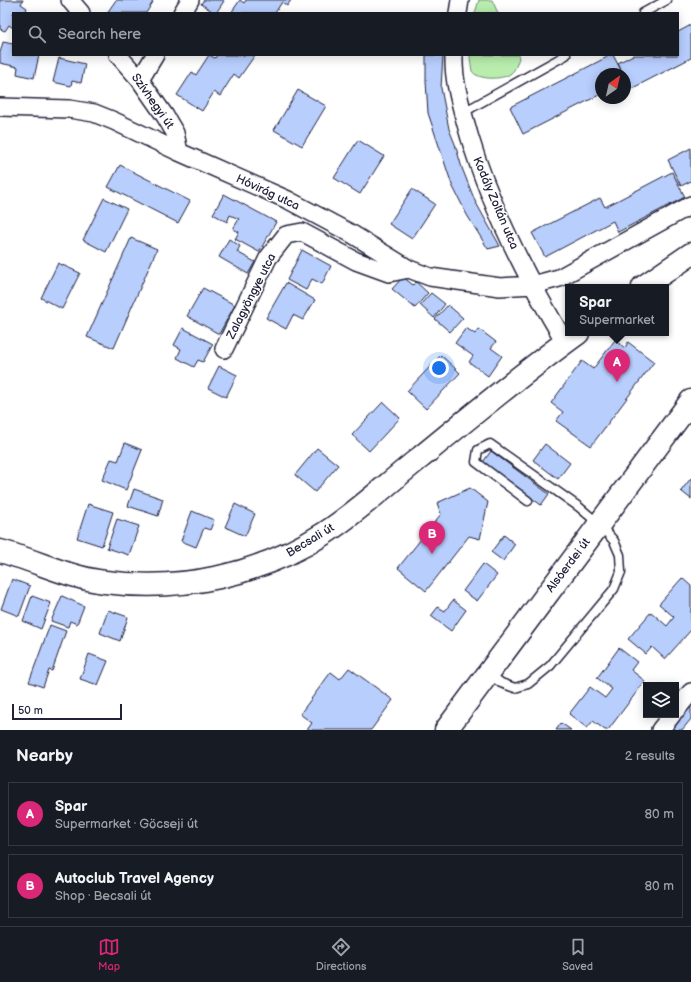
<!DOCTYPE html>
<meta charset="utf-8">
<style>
body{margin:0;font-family:"Balsamiq Sans",sans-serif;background:#20242c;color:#f1f3f6}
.controls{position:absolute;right:12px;bottom:12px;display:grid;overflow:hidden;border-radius:0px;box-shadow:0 2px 10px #0003}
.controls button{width:36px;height:36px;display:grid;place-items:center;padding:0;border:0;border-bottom:1px solid #363941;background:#171b24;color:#f1f3f6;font:20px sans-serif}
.compass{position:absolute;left:595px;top:68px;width:36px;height:36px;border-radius:50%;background:#171b24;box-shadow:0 2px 10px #0003;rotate:34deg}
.scale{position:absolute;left:12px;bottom:10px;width:110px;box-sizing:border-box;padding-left:4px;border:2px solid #22223b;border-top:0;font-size:11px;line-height:14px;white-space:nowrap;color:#22223b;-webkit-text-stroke:3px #fff;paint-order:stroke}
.you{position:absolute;left:439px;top:368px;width:14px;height:14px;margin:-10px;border:3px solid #fff;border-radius:50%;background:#1a73e8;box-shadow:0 0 0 6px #1a73e833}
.badge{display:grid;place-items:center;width:26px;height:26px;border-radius:50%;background:#db2777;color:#fff;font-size:13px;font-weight:700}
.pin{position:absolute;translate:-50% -33px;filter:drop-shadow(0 1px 2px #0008)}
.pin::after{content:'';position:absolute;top:21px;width:14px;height:12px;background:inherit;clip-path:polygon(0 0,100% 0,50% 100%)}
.popup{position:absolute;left:565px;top:284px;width:104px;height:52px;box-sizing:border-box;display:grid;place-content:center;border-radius:0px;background:#171b24;filter:drop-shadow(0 1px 3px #0005);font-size:13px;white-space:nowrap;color:#9ea1a6}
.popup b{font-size:15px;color:#f1f3f6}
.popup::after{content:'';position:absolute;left:50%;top:100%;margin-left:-8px;border:8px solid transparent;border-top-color:#171b24}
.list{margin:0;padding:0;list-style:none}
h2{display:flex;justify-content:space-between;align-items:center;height:52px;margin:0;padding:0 16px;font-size:17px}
h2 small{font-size:13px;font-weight:400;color:#9ea1a6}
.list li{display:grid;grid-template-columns:26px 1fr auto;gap:12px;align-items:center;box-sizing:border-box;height:64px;margin:0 8px 8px;padding:0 8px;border:1px solid #363941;border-radius:0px}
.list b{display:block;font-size:15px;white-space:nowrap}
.list p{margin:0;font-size:13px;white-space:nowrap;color:#9ea1a6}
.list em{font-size:13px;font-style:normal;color:#9ea1a6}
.icon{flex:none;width:22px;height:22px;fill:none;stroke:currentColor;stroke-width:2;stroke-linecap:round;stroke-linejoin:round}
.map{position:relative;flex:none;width:691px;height:730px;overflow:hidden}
.search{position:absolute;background:#171b24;box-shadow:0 2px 10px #0003;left:12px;right:12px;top:12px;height:44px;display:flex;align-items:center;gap:10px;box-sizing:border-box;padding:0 14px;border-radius:0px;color:#9ea1a6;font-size:15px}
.sheet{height:196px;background:#171b24}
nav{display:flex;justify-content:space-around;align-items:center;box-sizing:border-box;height:56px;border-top:1px solid #363941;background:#171b24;font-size:11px;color:#9ea1a6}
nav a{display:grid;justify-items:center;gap:2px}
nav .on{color:#db2777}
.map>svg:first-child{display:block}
.green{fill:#b9edae;stroke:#6e8874}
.building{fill:#b8cefd;stroke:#22223b}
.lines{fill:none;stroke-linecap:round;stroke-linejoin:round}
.service-casing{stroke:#22223b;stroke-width:11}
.minor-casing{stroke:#22223b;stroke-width:20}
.secondary-casing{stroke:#22223b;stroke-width:25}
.service{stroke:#fff;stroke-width:8}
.minor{stroke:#fff;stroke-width:17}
.secondary{stroke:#fff;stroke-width:22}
.labels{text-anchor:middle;stroke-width:3;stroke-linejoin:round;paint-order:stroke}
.street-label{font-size:12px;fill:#22223b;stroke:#fff}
</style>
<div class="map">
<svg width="691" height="730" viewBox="0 0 691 730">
<rect width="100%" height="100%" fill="#fff"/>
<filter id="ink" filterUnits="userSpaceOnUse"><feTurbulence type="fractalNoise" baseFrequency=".025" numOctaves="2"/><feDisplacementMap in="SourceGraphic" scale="8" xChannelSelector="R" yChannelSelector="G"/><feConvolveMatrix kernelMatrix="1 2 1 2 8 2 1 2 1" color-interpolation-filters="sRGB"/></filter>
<g filter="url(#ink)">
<path class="green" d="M 479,0 L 492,0 L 498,13 L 475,13 Z
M 470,55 L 518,55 L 519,58 C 517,64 515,71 510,74 C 502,80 477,80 472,71 C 471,66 470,59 470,55 Z"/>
<path class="building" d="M 0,0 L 23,0 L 21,4 L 27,8 L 25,13 L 13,13 L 13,28 L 9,25 L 5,31 L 0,29 Z
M 116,0 L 150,0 L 153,2 L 146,13 L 107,13 Z
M 204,0 L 222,0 L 224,1 L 216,13 L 215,13 L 201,4 Z
M 240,0 L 244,3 L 246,0 L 291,0 L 287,6 L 282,2 L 275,13 L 231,13 Z
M 691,25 L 691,58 L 631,89 L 625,77 L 625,74 L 623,74 L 618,63 L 633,55 L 678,55 L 678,32 Z
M 3,42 L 13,44 L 13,55 L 39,55 L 34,78 L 17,74 L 18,67 L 0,63 L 0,53 Z
M 209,55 L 215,58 L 217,55 L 255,55 L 239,78 L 234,74 L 220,96 L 214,92 L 202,111 L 177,95 L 192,72 L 196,75 Z
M 426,55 L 443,55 L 441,88 L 449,129 L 455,144 L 462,168 L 475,201 L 500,246 L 488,249 L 467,215 L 452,185 L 428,113 L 426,81 Z
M 611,55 L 613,55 L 623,74 L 601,74 L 601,94 L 523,134 L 510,107 Z
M 59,58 L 85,64 L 81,83 L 72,81 L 71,86 L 53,82 Z
M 298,90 L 326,106 L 302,146 L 274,130 Z
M 358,140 L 384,156 L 360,194 L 334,178 Z
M 691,148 L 691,181 L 681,186 L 668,160 Z
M 120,165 L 190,201 L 178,223 L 108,187 Z
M 672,172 L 685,197 L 618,232 L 613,221 L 545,257 L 532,233 L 600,198 L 605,207 Z
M 412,189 L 435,204 L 412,239 L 389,224 Z
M 224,194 L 276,222 L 259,252 L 235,239 L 239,232 L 233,229 L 239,219 L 230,215 L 227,222 L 213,214 Z
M 104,198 L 127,209 L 106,252 L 83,240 Z
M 131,238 L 157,249 L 114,348 L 87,337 Z
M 229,239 L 240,246 L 237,252 L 255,262 L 248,274 L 219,257 Z
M 302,250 L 331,266 L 322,284 L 312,279 L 306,290 L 287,280 Z
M 58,263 L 80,273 L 62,309 L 41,298 Z
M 403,277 L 413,285 L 416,282 L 428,293 L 415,308 L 392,289 Z
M 286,283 L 315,300 L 303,320 L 293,315 L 286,329 L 266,318 Z
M 203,288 L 235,305 L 219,334 L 187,316 Z
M 431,293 L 445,304 L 434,318 L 420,305 Z
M 448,305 L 463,318 L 450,332 L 435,319 Z
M 183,328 L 213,344 L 203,362 L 198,360 L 194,367 L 177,358 L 181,349 L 174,345 Z
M 466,328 L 475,334 L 479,329 L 496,342 L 491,348 L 502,356 L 488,376 L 469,362 L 473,356 L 455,343 Z
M 615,340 L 625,348 L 628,342 L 654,362 L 591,446 L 556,421 L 563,412 L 551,403 L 582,361 L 593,369 Z
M 441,355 L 460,373 L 426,409 L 407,391 Z
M 219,366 L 237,375 L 226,397 L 208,388 Z
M 383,402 L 400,418 L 369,451 L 352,435 Z
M 125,443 L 142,450 L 126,490 L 102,480 L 111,459 L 118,461 Z
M 545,444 L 570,463 L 558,479 L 533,460 Z
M 317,448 L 338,465 L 315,492 L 295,475 Z
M 491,451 L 549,494 L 541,505 L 483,462 Z
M 691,478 L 691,499 L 681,491 Z
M 470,488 L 488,502 L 480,539 L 469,536 L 426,591 L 398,568 L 441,514 L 437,503 Z
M 134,489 L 163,499 L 158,516 L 128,506 Z
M 88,504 L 113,512 L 102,546 L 77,538 Z
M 235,504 L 255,514 L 245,536 L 225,527 Z
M 192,511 L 214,520 L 210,530 L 204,528 L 196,547 L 181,541 Z
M 117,519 L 139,526 L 129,555 L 107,548 Z
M 504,535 L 515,544 L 503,561 L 491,552 Z
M 483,564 L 497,575 L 477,601 L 463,591 Z
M 682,578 L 691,586 L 691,630 L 665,659 L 652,647 L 646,654 L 628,639 L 651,612 L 667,626 L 674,617 L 659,604 Z
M 12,579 L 30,586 L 19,616 L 1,609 Z
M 32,596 L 51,603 L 41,629 L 23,621 Z
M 62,596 L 84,606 L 77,624 L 70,621 L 68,627 L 51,621 Z
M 453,600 L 466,610 L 451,631 L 431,616 L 438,607 L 445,611 Z
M 108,610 L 128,617 L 120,641 L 100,633 Z
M 50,625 L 66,631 L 52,671 L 49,670 L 43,687 L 29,682 Z
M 619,648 L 637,662 L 631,670 L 645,681 L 608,730 L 605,730 L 593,721 L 587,728 L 569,714 L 590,687 L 605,698 L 612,689 L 597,678 Z
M 89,654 L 108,661 L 98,685 L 80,679 Z
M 349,668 L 393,700 L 371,730 L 307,730 L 312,723 L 300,714 L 331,672 L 340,679 Z
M 691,701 L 691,719 L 682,730 L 668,730 Z
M 561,723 L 571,730 L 556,730 Z"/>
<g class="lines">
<defs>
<path id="service" d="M 643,13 L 667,0
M 462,113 L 566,55
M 489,674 L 501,683 L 515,688 L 528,684 L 550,666 L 614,589 L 621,572 L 620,555 L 614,541 L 599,524 L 579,507 L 490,444 L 478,450 L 476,462 L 528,501"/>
<path id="minor" d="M 70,0 L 81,13
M 182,13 L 190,0
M 458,13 L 460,0
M 118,55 L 140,80 L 165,116 L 175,133 L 179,152
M 454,55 C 453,83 462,109 469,135 C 491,209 526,277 565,342
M 140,80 L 155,55
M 0,107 L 69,109 L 94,113 L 114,121 L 179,152 L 288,200 L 352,234 L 409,269 L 430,277 L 500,287 L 533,285 L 559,278 L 691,205
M 224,349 L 268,258 L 286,235 L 302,232 L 356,261 L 389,273 L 409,269
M 676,710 L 691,692
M 660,730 L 672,715"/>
<path id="secondary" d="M 643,287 L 691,254
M 0,551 C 35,560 69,578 105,582 C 182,592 260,575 325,533 C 359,511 389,482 421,457 C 473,414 524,372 578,333
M 446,730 L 691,401"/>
</defs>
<use href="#service" class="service-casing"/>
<use href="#minor" class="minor-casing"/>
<use href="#secondary" class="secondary-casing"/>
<use href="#service" class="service"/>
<use href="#minor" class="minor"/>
<use href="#secondary" class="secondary"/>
</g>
</g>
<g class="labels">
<g class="street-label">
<text transform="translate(153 101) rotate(55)" y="4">Szívhegyi út</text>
<text transform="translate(268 192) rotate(25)" y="4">Hóvirág utca</text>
<text transform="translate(496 203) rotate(67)" y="4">Kodály Zoltán utca</text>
<text transform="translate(251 296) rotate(-63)" y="4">Zalagyöngye utca</text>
<text transform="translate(310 540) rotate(-31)" y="4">Becsali út</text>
<text transform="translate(568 565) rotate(-53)" y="4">Alsóerdei út</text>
</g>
</g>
</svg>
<div class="controls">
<button><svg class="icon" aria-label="layers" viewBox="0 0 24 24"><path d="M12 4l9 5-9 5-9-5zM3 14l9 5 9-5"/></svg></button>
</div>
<svg class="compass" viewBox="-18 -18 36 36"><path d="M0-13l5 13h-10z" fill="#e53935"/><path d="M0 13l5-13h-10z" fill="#9ea1a6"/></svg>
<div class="scale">50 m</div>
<div class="you"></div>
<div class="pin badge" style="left:617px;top:382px">A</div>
<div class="popup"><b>Spar</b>Supermarket</div>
<div class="pin badge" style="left:432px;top:554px">B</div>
<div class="search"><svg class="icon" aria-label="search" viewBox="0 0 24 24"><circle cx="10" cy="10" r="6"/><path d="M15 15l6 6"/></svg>Search here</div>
</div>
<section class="sheet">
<h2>Nearby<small>2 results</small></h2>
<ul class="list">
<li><span class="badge">A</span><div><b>Spar</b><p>Supermarket · Göcseji út</p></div><em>80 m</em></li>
<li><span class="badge">B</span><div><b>Autoclub Travel Agency</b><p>Shop · Becsali út</p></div><em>80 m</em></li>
</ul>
</section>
<nav>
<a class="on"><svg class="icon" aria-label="map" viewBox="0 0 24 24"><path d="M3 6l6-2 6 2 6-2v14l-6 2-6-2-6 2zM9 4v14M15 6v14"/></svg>Map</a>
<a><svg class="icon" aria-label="directions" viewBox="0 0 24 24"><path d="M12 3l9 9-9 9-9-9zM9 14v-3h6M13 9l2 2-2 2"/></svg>Directions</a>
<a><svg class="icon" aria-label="saved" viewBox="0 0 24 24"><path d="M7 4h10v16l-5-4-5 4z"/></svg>Saved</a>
</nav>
